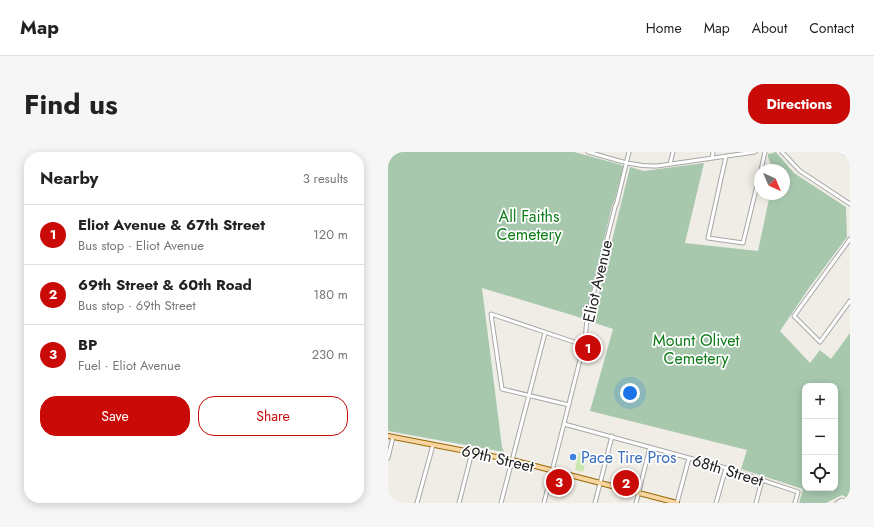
<!DOCTYPE html>
<meta charset="utf-8">
<style>
body{margin:0;font-family:Jost,sans-serif;background:#f6f6f6;color:#222}
.controls{position:absolute;right:12px;bottom:12px;display:grid;overflow:hidden;border-radius:8px;box-shadow:0 2px 10px #0003}
.controls button{width:36px;height:36px;display:grid;place-items:center;padding:0;border:0;border-bottom:1px solid #e0e0e0;background:#fff;color:#222;font:20px sans-serif}
.compass{position:absolute;left:366px;top:12px;width:36px;height:36px;border-radius:50%;background:#fff;box-shadow:0 2px 10px #0003;rotate:136deg}
.you{position:absolute;left:242px;top:241px;width:14px;height:14px;margin:-10px;border:3px solid #fff;border-radius:50%;background:#1a73e8;box-shadow:0 0 0 6px #1a73e833}
.badge{display:grid;place-items:center;width:26px;height:26px;border-radius:50%;background:#c90a07;color:#fff;font-size:13px;font-weight:700}
.pin{position:absolute;translate:-50% -50%;border:2px solid #fff;box-shadow:0 1px 4px #0006}
.list{margin:0;padding:0;list-style:none}
h2{display:flex;justify-content:space-between;align-items:center;height:52px;margin:0;padding:0 16px;font-size:17px}
h2 small{font-size:13px;font-weight:400;color:#767676}
.list li{display:grid;grid-template-columns:26px 1fr auto;gap:12px;align-items:center;box-sizing:border-box;height:60px;padding:0 16px;border-top:1px solid #e0e0e0}
.list b{display:block;font-size:15px;white-space:nowrap}
.list p{margin:0;font-size:13px;white-space:nowrap;color:#767676}
.list em{font-size:13px;font-style:normal;color:#767676}
.actions{display:flex;gap:8px;padding:12px 16px}
.actions a{flex:1;padding:9px 0;border:1px solid #c90a07;border-radius:16px;text-align:center;font-size:14px;color:#c90a07}
.actions .main{background:#c90a07;color:#fff}
.icon{flex:none;width:22px;height:22px;fill:none;stroke:currentColor;stroke-width:2;stroke-linecap:round;stroke-linejoin:round}
.map{position:relative;flex:none;width:462px;height:351px;overflow:hidden;border-radius:16px}
header{display:flex;align-items:center;gap:24px;box-sizing:border-box;height:56px;padding:0 20px;background:#fff;border-bottom:1px solid #e0e0e0}
header strong{font-size:19px}
nav{display:flex;gap:22px;margin-inline-start:auto;font-size:14px}
.intro{display:flex;align-items:center;justify-content:space-between;box-sizing:border-box;height:96px;padding:0 24px}
h1{margin:0;font-size:28px}
.button{padding:10px 18px;border-radius:16px;background:#c90a07;color:#fff;font-size:14px;font-weight:700}
main{display:flex;gap:24px;padding:0 24px}
aside{flex:1;background:#fff;border-radius:16px;box-shadow:0 2px 10px #0003}
.map>svg:first-child{display:block}
.grass{fill:#cae8ae}
.cemetery{fill:#a8c8ae;fill-rule:evenodd}
.lines{fill:none;stroke-linecap:round;stroke-linejoin:round}
.minor-casing{stroke:#a7a7a7;stroke-width:5}
.major-casing{stroke:#966905;stroke-width:6}
.minor{stroke:#fff;stroke-width:3}
.major{stroke:#f9d5a2;stroke-width:4}
.shop-dot{fill:#3f7fe0;stroke:#fff;stroke-width:1.5}
.labels{text-anchor:middle;stroke-width:3.5;stroke-linejoin:round;paint-order:stroke}
.park-label{font-size:16px;fill:#0f7c1a;stroke:#fff}
.street-label{font-size:16px;fill:#202020;stroke:#fff}
.shop-label{font-size:16px;fill:#366cbe;stroke:#fff;text-anchor:start}
</style>
<header>
<strong>Map</strong>
<nav><a>Home</a><a>Map</a><a>About</a><a>Contact</a></nav>
</header>
<div class="intro"><h1>Find us</h1><a class="button">Directions</a></div>
<main>
<aside>
<h2>Nearby<small>3 results</small></h2>
<ul class="list">
<li><span class="badge">1</span><div><b>Eliot Avenue &amp; 67th Street</b><p>Bus stop · Eliot Avenue</p></div><em>120 m</em></li>
<li><span class="badge">2</span><div><b>69th Street &amp; 60th Road</b><p>Bus stop · 69th Street</p></div><em>180 m</em></li>
<li><span class="badge">3</span><div><b>BP</b><p>Fuel · Eliot Avenue</p></div><em>230 m</em></li>
</ul>
<div class="actions"><a class="main">Save</a><a>Share</a></div>
</aside>
<div class="map">
<svg width="462" height="351" viewBox="0 0 462 351">
<rect width="100%" height="100%" fill="#f0ede6"/>
<path class="grass" d="M 191,300 L 200,302 L 195,320 L 187,318 Z"/>
<path class="cemetery" d="M 0,0 L 186,0 L 234,13 L 235,15 L 227,47 L 224,54 L 197,167 L 94,136 L 114,295 L 116,300 L 0,279 Z
M 387,0 L 388,0 L 406,21 L 458,55 L 459,85 L 421,136 L 392,179 L 422,211 L 432,198 L 443,207 L 462,181 L 462,348 L 454,343 L 438,351 L 411,351 L 415,337 L 353,317 L 359,298 L 202,259 L 225,177 L 204,170 L 242,15 L 256,19 L 316,11 L 297,91 L 370,99 L 382,42 L 396,42 L 396,18 L 385,18 L 380,5 L 380,2 L 385,1 ZM 417,234 L 447,234 L 447,336 L 417,336 Z"/>
<g class="lines">
<defs>
<path id="minor" d="M 200,0 C 223,6 245,15 269,14 L 367,0
M 394,0 L 412,19 L 462,52
M 455,0 L 462,5
M 338,4 L 320,86 L 355,91 L 372,21
M 324,6 L 325,0
M 282,12 L 285,0
M 373,18 L 377,0
M 462,87 L 406,164 L 432,190 L 462,149
M 181,253 L 114,237 L 103,162 L 195,193
M 176,272 L 338,316 L 410,340 L 407,351
M 0,306 L 5,285
M 29,351 L 45,293
M 71,351 L 84,300
M 113,351 L 157,181
M 156,351 L 197,188 L 199,167 L 227,55 L 229,50 L 241,0
M 207,351 L 224,284
M 248,351 L 262,295
M 289,351 L 301,306
M 328,351 L 338,316
M 368,351 L 374,328
M 449,351 L 454,348 L 458,351"/>
<path id="major" d="M 0,284 L 124,308 L 289,351"/>
</defs>
<use href="#minor" class="minor-casing"/>
<use href="#major" class="major-casing"/>
<use href="#minor" class="minor"/>
<use href="#major" class="major"/>
</g>
<circle class="shop-dot" cx="185" cy="305" r="4"/>
<g class="labels">
<g class="park-label">
<text x="141" y="70">All Faiths<tspan x="141" dy="18">Cemetery</tspan></text>
<text x="308" y="194">Mount Olivet<tspan x="308" dy="18">Cemetery</tspan></text>
</g>
<g class="street-label">
<text transform="translate(209 129) rotate(-77)" y="6">Eliot Avenue</text>
<text transform="translate(110 306) rotate(13)" y="6">69th Street</text>
<text transform="translate(340 318) rotate(17)" y="6">68th Street</text>
</g>
<g class="shop-label">
<text x="193" y="311">Pace Tire Pros</text>
</g>
</g>
</svg>
<div class="controls">
<button>+</button>
<button>−</button>
<button><svg class="icon" aria-label="locate" viewBox="0 0 24 24"><circle cx="12" cy="12" r="6"/><path d="M12 2v4M12 18v4M2 12h4M18 12h4"/></svg></button>
</div>
<svg class="compass" viewBox="-18 -18 36 36"><path d="M0-13l5 13h-10z" fill="#e53935"/><path d="M0 13l5-13h-10z" fill="#767676"/></svg>
<div class="you"></div>
<div class="pin badge" style="left:200px;top:196px">1</div>
<div class="pin badge" style="left:238px;top:331px">2</div>
<div class="pin badge" style="left:171px;top:330px">3</div>
</div>
</main>
